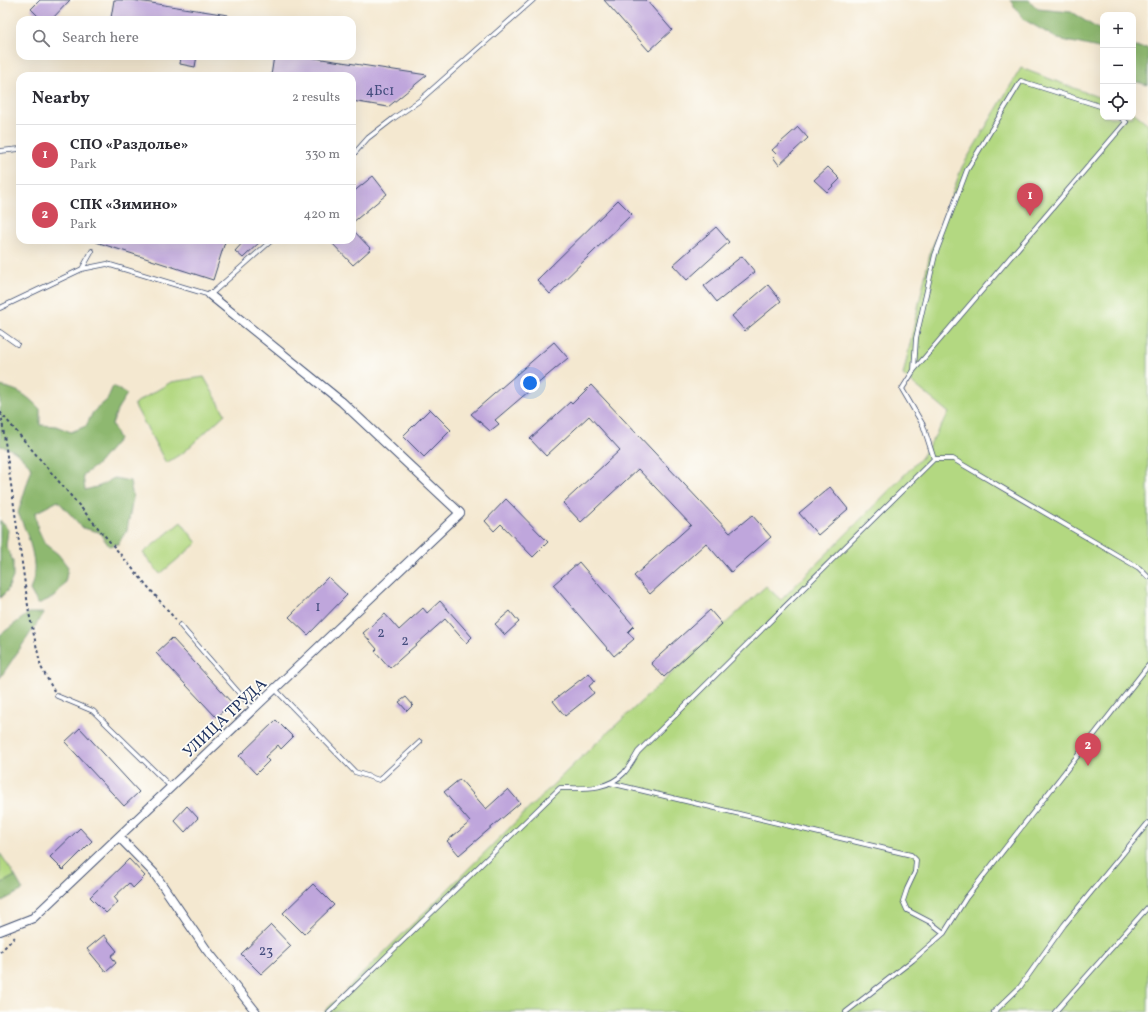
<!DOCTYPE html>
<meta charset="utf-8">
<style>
body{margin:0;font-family:Vollkorn,serif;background:#f2f2f3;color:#2b2b33}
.controls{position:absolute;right:12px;top:12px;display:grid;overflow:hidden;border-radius:8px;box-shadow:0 4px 16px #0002}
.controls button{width:36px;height:36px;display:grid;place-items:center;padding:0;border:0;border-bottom:1px solid #e1e1e2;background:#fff;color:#2b2b33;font:20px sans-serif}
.you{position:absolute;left:530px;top:383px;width:14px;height:14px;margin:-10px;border:3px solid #fff;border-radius:50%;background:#1a73e8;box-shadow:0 0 0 6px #1a73e833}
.badge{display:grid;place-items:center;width:26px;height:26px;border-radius:50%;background:#d1495b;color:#fff;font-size:13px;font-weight:700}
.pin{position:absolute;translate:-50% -33px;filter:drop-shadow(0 1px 2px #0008)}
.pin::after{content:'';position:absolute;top:21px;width:14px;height:12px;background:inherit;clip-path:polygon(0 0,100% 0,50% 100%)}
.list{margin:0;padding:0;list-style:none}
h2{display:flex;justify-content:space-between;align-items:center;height:52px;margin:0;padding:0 16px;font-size:17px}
h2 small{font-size:13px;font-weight:400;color:#7c7c81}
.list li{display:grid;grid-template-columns:26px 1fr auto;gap:12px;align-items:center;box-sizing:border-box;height:60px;padding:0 16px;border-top:1px solid #e1e1e2}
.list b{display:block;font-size:15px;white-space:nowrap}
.list p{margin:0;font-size:13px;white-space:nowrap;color:#7c7c81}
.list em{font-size:13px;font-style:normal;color:#7c7c81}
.icon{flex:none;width:22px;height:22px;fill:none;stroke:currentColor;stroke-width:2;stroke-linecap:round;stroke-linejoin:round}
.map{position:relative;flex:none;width:1148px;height:1012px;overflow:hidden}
.search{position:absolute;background:#fff;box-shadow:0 4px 16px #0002;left:16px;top:16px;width:340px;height:44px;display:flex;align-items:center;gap:10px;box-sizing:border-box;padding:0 14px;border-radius:12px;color:#7c7c81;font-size:15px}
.panel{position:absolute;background:#fff;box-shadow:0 4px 16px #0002;left:16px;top:72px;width:340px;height:172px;border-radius:12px}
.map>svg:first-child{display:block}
.green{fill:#b3d881;stroke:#678470}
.forest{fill:#8eb86f;stroke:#547466}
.building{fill:#bfa6dc}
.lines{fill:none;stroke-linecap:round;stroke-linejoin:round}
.lane-casing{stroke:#3c4b6f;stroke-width:5.5}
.street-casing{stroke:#3c4b6f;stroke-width:10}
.path{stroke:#3c4b6f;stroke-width:2;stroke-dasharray:3 3;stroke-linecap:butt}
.lane{stroke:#fff;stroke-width:4}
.street{stroke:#fff;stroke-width:8}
.labels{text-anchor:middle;stroke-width:3.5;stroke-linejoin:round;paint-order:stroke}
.number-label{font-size:14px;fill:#444d7e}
.street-label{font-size:16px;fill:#1b2f5e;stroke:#fdfcf7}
</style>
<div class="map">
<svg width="1148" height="1012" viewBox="0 0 1148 1012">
<rect width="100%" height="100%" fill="#fdfcf7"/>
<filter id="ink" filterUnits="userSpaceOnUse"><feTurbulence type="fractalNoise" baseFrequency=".025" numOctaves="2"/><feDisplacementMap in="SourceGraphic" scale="8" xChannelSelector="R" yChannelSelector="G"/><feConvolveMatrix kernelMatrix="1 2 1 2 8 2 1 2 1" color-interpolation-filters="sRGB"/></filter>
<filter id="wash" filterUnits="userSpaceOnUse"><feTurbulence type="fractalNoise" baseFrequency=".012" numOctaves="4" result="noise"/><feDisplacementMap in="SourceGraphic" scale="16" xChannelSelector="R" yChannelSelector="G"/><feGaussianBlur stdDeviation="0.9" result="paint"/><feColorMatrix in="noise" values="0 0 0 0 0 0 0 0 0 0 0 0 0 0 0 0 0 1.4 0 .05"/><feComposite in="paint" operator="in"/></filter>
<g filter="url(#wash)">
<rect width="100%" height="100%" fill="#f4e8d0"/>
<path class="green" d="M 1021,68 L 1103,99 L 1103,117 L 1133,117 L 1133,112 L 1148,124 L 1148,1012 L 324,1012 L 576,762 L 766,586 L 781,600 L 922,457 L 949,413 L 903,375 L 930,254 L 962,167 Z
M 204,377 L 225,414 L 184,452 L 166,463 L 134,404 L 171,382 Z
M 181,522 L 197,543 L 160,574 L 143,553 Z
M 0,853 L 15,876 L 0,884 Z"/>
<path class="forest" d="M 1010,0 L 1029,0 L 1038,9 L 1071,12 L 1103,32 L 1103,49 L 1058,39 L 1023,19 Z
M 1133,47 L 1148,48 L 1148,85 L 1133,81 Z
M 0,386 C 20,390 26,395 40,409 L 40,425 L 56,426 L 71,432 L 86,426 L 93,412 L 107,400 L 113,386 L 127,394 L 118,408 L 112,424 L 119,439 L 97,465 L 83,475 L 85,490 L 100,486 L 114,478 L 130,481 L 133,498 L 127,530 L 118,544 L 109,546 L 99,532 L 83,528 L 58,501 L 35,513 L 38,529 L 45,544 L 58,554 L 68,567 L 65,583 L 54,597 L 38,604 L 30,590 C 32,585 34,579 34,574 C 36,555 26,530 18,513 L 32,468 C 23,458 14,448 0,446 Z
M 0,520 L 8,530 L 6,546 L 13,561 L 13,577 L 7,591 L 0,598 Z
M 29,613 L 44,613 L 0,678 L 0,635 Z
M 15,876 L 23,890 L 0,902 L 0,884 Z"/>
<g id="blocks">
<path class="building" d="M 40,0 L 70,0 L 51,20 L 42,20 L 31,9 Z
M 114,0 L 132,0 L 228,15 L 228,20 L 124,20 L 111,18 Z
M 604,0 L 646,0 L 672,30 L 649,51 Z
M 181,56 L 197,56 L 195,67 L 180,64 Z
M 274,56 L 302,56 L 427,75 L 388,107 L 352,101 L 352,76 L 271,76 Z
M 798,127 L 808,138 L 779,165 L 773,157 L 776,154 L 772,150 Z
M 828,167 L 840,179 L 827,192 L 814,180 Z
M 373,176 L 387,194 L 352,223 L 352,193 Z
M 618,200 L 632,214 L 550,294 L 537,280 Z
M 716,227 L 729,242 L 687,280 L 673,265 Z
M 352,229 L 371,249 L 353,265 L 329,240 L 352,240 Z
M 96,240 L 218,240 L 225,242 L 213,280 L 96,242 Z
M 245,240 L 262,240 L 243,258 L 235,251 Z
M 742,256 L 755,272 L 717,302 L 704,286 Z
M 768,285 L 781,301 L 745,331 L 732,316 Z
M 554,342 L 568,358 L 495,420 L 499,424 L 490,431 L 471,414 Z
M 591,385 L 730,533 L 752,515 L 771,537 L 731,572 L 706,543 L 650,594 L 634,576 L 691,525 L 638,469 L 581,522 L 563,503 L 620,450 L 589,416 L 546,456 L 530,439 L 570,402 L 572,404 Z
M 430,409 L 451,430 L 424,457 L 403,436 Z
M 830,487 L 848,509 L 818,535 L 799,513 Z
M 506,499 L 548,542 L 533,557 L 501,524 L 494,531 L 485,521 Z
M 579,562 L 634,626 L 628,632 L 634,639 L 614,656 L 553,585 Z
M 328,577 L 347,595 L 308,635 L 289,617 Z
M 440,601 L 472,637 L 466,643 L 445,619 L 390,668 L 375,651 L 377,649 L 363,633 L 385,614 L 399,630 L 423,608 L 427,613 Z
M 710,610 L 722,624 L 664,677 L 651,663 Z
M 510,611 L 519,622 L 505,635 L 495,624 Z
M 172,638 L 232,703 L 216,717 L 156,653 Z
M 589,673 L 595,681 L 589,686 L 594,693 L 565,716 L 553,701 Z
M 406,697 L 413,705 L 407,711 L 399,702 Z
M 276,720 L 293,737 L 281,749 L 278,745 L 265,757 L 269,761 L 256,774 L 239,756 Z
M 80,728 L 139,792 L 124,806 L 65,742 Z
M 460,779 L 486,809 L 508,789 L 520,803 L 459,855 L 447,841 L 470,822 L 444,792 Z
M 187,806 L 198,818 L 185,832 L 174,820 Z
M 80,828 L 92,841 L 63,870 L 50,857 Z
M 129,859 L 145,876 L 133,888 L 129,883 L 114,897 L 118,902 L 106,913 L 90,897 Z
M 313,884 L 334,905 L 304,934 L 283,913 Z
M 271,925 L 291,946 L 261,974 L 241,954 Z
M 104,935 L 117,951 L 111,956 L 116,963 L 106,972 L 87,949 Z"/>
</g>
</g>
<g filter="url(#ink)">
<use href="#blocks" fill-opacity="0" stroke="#3c4b6f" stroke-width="1"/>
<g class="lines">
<defs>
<path id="lane" d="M 0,151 L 20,149
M 352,156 L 368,138 L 394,118 L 419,101 L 533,0
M 82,269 L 92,251
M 0,308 L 82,269 L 107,264 L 210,295 L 272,240
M 0,332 L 17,344
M 914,370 L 916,338 L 935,255 L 967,170 L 1021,81 L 1103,107
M 934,459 L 923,425 L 902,389 L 914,370 L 1126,122 L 1120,117
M 180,625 L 253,709
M 275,689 L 355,772 L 379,780 L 420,742
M 57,696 L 93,711 L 171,787
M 610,783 L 911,855 L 916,860 L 915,872 L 907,889 L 903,901 L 907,910 L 930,922 L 944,933
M 329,1012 L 560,788 C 583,788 607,791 624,773 C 629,767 634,759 638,752 L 934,459 L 953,459 L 1139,568 L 1148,577
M 846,1012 L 913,960 L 944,933 L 966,898 L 1148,666
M 994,1012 L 1020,987 L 1064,925 L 1148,823
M 1055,1012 L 1148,907"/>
<path id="street" d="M 119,837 L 154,873 L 206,949 L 256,1012
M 0,931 L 33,918 L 460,513 L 342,402 L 210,295"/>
</defs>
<use href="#lane" class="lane-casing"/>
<use href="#street" class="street-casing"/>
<path class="path" d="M 0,412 L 176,620
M 1,413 L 29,613 L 41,667 L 54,691
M 0,952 L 16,936"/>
<use href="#lane" class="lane"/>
<use href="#street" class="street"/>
</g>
</g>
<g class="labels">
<g class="number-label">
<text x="380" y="95">4Бс1</text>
<text x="318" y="611">1</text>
<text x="381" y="637">2</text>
<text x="405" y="645">2</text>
<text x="266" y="955">23</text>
</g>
<g class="street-label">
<text transform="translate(224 717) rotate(-43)" y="6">УЛИЦА ТРУДА</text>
</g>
</g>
</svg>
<div class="controls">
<button>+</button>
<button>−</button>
<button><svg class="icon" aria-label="locate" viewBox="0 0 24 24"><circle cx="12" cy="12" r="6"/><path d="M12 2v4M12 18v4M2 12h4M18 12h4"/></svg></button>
</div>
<div class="you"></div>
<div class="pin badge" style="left:1030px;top:216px">1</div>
<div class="pin badge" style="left:1088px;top:766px">2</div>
<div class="search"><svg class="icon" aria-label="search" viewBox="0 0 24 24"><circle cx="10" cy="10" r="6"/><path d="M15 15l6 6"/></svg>Search here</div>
<section class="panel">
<h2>Nearby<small>2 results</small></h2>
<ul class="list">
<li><span class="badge">1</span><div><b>СПО «Раздолье»</b><p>Park</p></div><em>330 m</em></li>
<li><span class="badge">2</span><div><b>СПК «Зимино»</b><p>Park</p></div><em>420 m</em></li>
</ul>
</section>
</div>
